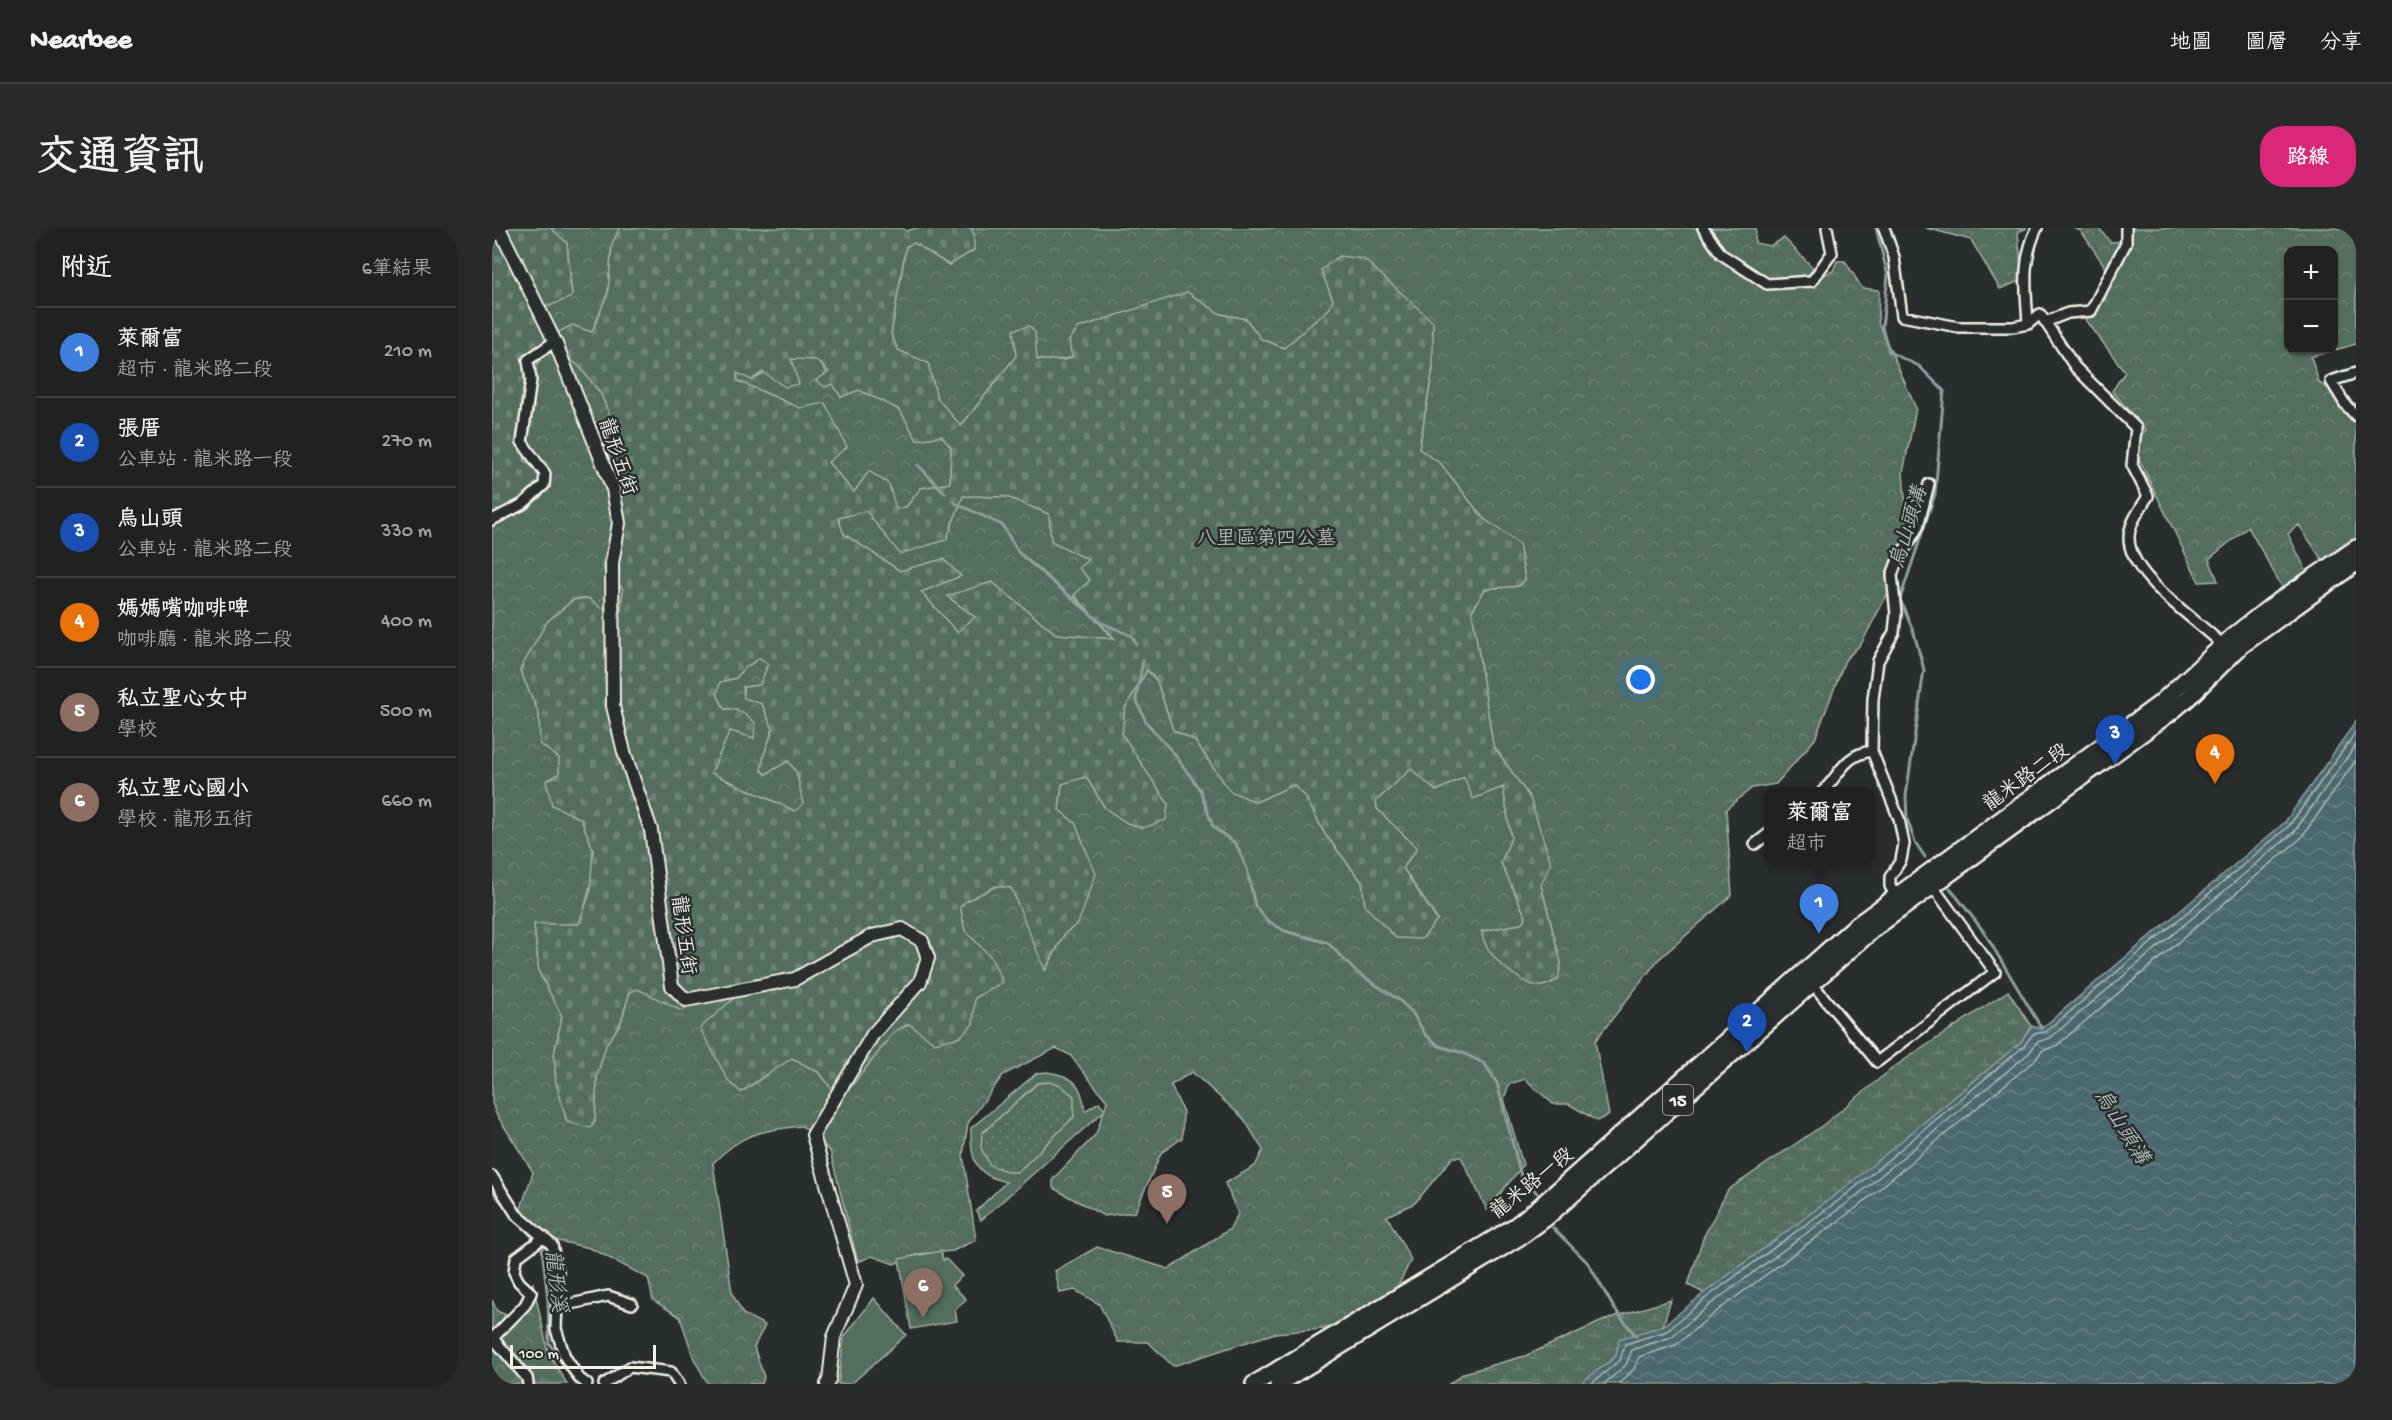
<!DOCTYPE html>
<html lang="zh-TW">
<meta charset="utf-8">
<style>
body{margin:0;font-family:"Gochi Hand","LXGW WenKai TC",sans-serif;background:#282a2a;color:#f1f3f6}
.controls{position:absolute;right:18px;top:18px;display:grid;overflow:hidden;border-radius:12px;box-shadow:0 2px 4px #0004}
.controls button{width:54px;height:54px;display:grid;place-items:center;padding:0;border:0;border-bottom:2px solid #3d3f40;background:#202222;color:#f1f3f6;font:30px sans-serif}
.scale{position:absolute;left:18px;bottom:15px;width:146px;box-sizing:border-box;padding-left:6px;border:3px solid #f4f1e8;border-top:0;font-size:16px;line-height:21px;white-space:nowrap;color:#f4f1e8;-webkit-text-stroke:4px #2a2d2e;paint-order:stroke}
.you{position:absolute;left:1149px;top:452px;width:21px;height:21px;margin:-15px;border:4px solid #fff;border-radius:50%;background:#1a73e8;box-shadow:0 0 0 9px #1a73e833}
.badge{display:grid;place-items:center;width:39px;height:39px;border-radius:50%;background:#db2777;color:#fff;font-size:20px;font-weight:700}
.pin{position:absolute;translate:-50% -50px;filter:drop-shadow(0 2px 3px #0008)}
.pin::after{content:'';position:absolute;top:32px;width:21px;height:18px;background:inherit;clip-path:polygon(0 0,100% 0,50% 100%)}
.popup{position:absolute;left:1272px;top:559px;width:111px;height:78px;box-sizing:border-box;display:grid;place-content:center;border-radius:12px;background:#202222;filter:drop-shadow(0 2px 4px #0005);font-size:20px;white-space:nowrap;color:#a2a4a5}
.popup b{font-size:22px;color:#f1f3f6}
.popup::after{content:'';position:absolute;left:50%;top:100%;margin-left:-12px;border:12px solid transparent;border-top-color:#202222}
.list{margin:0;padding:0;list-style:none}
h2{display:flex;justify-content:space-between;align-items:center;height:78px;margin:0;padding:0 24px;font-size:26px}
h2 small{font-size:20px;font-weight:400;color:#a2a4a5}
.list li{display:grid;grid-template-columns:39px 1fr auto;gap:18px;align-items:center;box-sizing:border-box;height:90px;padding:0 24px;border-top:2px solid #3d3f40}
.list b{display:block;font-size:22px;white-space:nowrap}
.list p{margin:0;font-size:20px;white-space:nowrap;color:#a2a4a5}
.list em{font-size:20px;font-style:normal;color:#a2a4a5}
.map{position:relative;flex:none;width:1864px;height:1156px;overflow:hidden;border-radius:24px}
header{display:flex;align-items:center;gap:36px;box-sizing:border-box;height:84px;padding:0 30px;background:#202222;border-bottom:2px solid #3d3f40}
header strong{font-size:28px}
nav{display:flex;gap:33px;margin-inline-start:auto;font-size:21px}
.intro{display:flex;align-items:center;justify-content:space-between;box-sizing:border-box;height:144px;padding:0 36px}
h1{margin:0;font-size:42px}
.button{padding:15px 27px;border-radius:24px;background:#db2777;color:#fff;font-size:21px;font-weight:700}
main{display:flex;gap:36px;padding:0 36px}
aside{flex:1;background:#202222;border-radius:24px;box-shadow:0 2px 4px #0004}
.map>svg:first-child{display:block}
.grass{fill:url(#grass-dots);stroke:#a4b0a3;stroke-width:1.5}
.forest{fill:url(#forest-crowns);stroke:#a4b0a3;stroke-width:1.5;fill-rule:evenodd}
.wetland{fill:url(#wetland-marsh);stroke:#a4b0a3;stroke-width:1.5}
.cemetery{fill:url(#cemetery-stones);stroke:#a4b0a3;stroke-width:1.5;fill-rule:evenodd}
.park{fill:#536e5e;stroke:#a4b0a3;stroke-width:1.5;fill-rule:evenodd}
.water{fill:url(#water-waves);stroke:#8f9f9f;stroke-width:1.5}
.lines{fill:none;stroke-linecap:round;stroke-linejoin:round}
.shore{stroke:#b0bab7;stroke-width:1.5}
.stream{stroke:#8f9f9f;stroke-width:3}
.minor-casing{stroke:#f4f1e8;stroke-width:14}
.tertiary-casing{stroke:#f4f1e8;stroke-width:16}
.primary-casing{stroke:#f4f1e8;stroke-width:20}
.minor{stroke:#2a2d2e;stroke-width:9}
.tertiary{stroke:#2a2d2e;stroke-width:12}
.primary{stroke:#2a2d2e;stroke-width:15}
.labels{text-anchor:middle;stroke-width:5;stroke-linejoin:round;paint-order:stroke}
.shield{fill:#2a2d2e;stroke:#b7b6b0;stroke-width:1.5}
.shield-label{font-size:18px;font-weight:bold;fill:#f4f1e8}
.street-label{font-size:20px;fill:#f4f1e8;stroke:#2a2d2e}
.park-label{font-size:20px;fill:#acb6aa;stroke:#2a2d2e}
.water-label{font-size:21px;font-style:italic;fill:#b0bab7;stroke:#2a2d2e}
</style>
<header>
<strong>Nearbee</strong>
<nav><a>地圖</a><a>圖層</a><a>分享</a></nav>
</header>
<div class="intro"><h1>交通資訊</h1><a class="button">路線</a></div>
<main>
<aside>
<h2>附近<small>6筆結果</small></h2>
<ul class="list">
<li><span class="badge" style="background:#3f7fe0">1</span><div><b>萊爾富</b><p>超市 · 龍米路二段</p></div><em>210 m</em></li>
<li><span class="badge" style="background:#1a4fb4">2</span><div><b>張厝</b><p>公車站 · 龍米路一段</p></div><em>270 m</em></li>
<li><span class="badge" style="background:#1a4fb4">3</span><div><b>烏山頭</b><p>公車站 · 龍米路二段</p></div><em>330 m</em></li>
<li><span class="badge" style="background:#e8710a">4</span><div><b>媽媽嘴咖啡啤</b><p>咖啡廳 · 龍米路二段</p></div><em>400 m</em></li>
<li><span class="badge" style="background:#8d6e63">5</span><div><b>私立聖心女中</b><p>學校</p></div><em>500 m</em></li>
<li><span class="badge" style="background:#8d6e63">6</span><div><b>私立聖心國小</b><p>學校 · 龍形五街</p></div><em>660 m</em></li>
</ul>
</aside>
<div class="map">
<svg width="1864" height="1156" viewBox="0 0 1864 1156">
<defs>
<pattern id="grass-dots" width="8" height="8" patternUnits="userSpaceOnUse" patternTransform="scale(1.5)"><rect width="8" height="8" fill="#536e5e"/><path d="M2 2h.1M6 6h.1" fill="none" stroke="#6c8375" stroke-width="1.8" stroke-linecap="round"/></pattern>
<pattern id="forest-crowns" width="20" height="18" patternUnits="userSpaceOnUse" patternTransform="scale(1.5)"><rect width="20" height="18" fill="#536e5e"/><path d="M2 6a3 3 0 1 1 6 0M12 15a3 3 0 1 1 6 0" fill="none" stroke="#6c8375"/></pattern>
<pattern id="wetland-marsh" width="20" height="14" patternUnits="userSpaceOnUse" patternTransform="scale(1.5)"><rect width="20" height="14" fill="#536e5e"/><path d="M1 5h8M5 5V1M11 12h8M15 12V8" fill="none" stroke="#6c8375"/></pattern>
<pattern id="cemetery-stones" width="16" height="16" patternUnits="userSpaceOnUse" patternTransform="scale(1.5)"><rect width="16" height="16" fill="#536e5e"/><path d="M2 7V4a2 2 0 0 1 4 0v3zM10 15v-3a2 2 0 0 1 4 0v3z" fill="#6c8375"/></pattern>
<pattern id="water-waves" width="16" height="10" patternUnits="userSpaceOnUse" patternTransform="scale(1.5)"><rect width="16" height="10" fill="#4b686e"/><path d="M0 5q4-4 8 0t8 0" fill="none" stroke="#667e83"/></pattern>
</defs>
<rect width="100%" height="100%" fill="#2a2d2e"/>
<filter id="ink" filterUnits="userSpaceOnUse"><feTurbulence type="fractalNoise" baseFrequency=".0167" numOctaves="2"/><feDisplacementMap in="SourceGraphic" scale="12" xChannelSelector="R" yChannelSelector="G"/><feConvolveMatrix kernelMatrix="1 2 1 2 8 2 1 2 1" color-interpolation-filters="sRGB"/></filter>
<g filter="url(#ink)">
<path class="grass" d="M 556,854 L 567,856 L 582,868 L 582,889 L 526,944 L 516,944 L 497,937 L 488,920 L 490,905 L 546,855 Z"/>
<path class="forest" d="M 59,0 L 128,0 L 120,16 L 116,64 L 100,104 L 63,106 L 52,80 L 80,68 L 75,15 Z
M 479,0 L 1264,0 L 1263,15 L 1278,18 L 1292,10 L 1329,48 L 1341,43 L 1345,33 L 1353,33 L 1370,60 L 1387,62 L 1386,94 L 1424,180 L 1411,245 L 1416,308 L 1405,348 L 1369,416 L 1353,432 L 1323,511 L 1284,556 L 1260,560 L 1234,581 L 1240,667 L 1166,732 L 1103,813 L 1117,887 L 1105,893 L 1077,876 L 1061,876 L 1033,851 L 1017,856 L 1012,871 L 1031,937 L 995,982 L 969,929 L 961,929 L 923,975 L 895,988 L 919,1032 L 906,1058 L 841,1100 L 783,1105 L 681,1138 L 656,1114 L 626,1114 L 607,1076 L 583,1062 L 568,1065 L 563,1043 L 605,1019 L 677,1041 L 738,1001 L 746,986 L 733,955 L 763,938 L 771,922 L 752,891 L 700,844 L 679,857 L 691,884 L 690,910 L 669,925 L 643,984 L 612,988 L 561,960 L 561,951 L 604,906 L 615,873 L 578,827 L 564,820 L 511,847 L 476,895 L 471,927 L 484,1012 L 461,1023 L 426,1026 L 402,1036 L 380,1028 L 366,1034 L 338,923 L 310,898 C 269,903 251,904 221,935 L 240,1065 L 251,1086 L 273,1097 L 262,1119 L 272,1149 L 270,1156 L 216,1156 L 202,1131 L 188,1089 L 161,1072 L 156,1050 L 98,1020 L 58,1011 L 28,983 L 41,944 L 3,884 L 0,874 L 0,289 L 51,248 L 33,233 L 30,216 L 42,140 L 52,126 L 68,124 L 87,138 L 109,166 L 122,198 L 116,228 L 127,277 L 131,361 L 129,384 L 124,390 L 96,370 L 81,372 L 55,394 L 28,442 L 47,486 L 48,516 L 67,530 C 67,562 92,588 100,620 C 105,640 94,676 87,696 L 42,697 L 47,744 L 70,788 L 62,827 L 64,854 L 75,894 L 103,894 L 105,848 L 114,816 L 128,796 L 138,764 L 146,761 L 190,783 L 227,760 L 250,764 L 249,864 L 300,830 L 328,845 L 348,872 L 403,803 L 417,796 L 481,796 L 482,770 L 510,754 L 498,728 L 473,704 L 468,679 L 474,673 L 504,658 L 520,660 L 554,742 L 573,705 L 586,696 L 583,595 L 567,582 L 570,556 L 594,548 L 613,580 L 676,576 L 629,506 L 633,480 L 655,442 L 665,453 L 681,502 L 703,513 L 738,563 L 764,574 L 801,557 L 813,568 L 833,606 L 870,654 L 873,678 L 945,691 L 911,640 L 925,620 L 885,581 L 884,573 L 919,541 L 972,549 L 1011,558 L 1019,610 L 1009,635 L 1034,689 L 1029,696 L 990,703 L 1069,735 L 1049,657 L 1038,570 L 1001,517 L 980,383 L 993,361 L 1027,358 L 1033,352 L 1027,316 L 991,290 L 949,236 L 927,221 L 941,140 L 829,42 L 841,72 L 838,80 L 792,120 L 769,111 L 754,91 L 728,86 L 695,64 L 580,129 C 562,135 542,131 524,128 L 469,198 L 445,170 L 436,135 L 406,122 L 399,106 L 414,18 L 422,15 L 457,37 L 482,6 Z
M 1434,0 L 1535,0 L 1526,4 L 1530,52 L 1508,61 L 1479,12 Z
M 1582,0 L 1607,0 L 1618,14 L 1635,13 L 1640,0 L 1864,0 L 1864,116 L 1819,129 L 1827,155 L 1864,176 L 1864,312 L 1832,335 L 1807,297 L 1796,306 L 1816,346 L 1793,364 L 1756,299 L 1717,331 L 1726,353 L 1707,354 L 1640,217 L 1654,202 L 1620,163 L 1633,144 L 1594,92 L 1613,71 L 1618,46 L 1589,3 ZM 1796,22 L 1842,22 L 1842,122 L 1796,122 Z
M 299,131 L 324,131 C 338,145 339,153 349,169 L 367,162 L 408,182 L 425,212 L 449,208 L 459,219 L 458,256 L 429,260 L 414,279 L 403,281 L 377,243 L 362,265 L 336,234 L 308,180 L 246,153 L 245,144 L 259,152 Z
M 471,268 L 515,269 L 557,286 L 560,313 L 597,332 L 599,352 L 582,368 L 623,412 L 564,406 L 500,354 L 456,369 L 483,389 L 465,405 L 429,364 L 468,348 L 451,331 L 408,343 L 351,306 L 346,289 L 374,283 L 454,312 Z
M 268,429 L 276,436 L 268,457 L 251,459 L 270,476 L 281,501 L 271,530 L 274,546 L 296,533 L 305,545 L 312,576 L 303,583 L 219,545 L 238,502 L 262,510 L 245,481 L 232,481 L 225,466 L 227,454 L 244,450 L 251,441 Z
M 41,1055 L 56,1124 L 75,1156 L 0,1156 L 0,1072 L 5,1083 L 19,1089 Z"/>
<path class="wetland" d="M 1516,763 L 1539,798 L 1529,814 L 1350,963 L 1212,1065 L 1196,1057 L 1211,1010 L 1236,962 L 1331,897 L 1402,839 Z
M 1179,1072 L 1171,1098 L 1128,1111 L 1124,1128 L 1088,1156 L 957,1156 L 972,1145 L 1033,1128 L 1115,1091 Z"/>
<path class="cemetery" d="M 0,0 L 59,0 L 75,15 L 80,69 L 52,80 L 63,106 L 80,97 L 100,104 L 116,64 L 120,16 L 128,0 L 411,0 L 414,3 L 424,0 L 479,0 L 482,6 L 482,22 L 457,37 L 422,15 L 414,18 L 399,106 L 406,122 L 436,135 L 445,170 L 469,198 L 524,128 L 521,102 L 537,98 L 543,104 L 545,132 L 573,132 L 580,129 L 577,113 L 586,100 L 695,64 L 728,86 L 754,91 L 769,111 L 792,120 L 838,80 L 841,72 L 829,42 L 847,28 L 872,31 L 941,94 L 941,140 L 927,221 L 949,236 L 991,290 L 1027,316 L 1033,352 L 1027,358 L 993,361 L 980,383 L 1001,517 L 1038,570 L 1059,635 L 1049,657 L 1069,735 L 1066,752 C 1060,754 1054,758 1048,758 C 1027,757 989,724 990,703 L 1029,696 L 1034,689 L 1009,635 L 1019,610 L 1011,559 L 981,571 L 972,549 L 944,563 L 919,541 L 884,573 L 885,581 L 925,620 L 911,640 L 945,692 L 930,711 L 904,710 L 873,678 L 870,654 L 833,606 L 813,568 L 801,557 L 764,574 L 738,563 L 703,513 L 681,502 L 665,453 L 655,442 L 633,480 L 630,506 L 676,576 L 674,592 L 651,600 L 635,595 L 613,580 L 594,549 L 570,556 L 567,582 L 583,595 L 604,646 L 586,696 L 573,705 L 553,742 L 519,660 L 504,658 L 474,673 L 468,679 L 473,703 L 498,728 L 511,754 L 483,770 L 481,796 L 468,809 L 443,815 L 417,796 L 403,803 L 348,873 L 328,845 L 300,830 L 249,864 L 237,854 L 208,800 L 249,764 L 227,760 L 190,783 L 146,761 L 138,764 L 128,796 L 114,817 L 105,848 L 103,894 L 98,900 L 75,894 L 64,854 L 62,827 L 70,788 L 47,744 L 42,696 L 87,696 L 98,664 L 101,621 L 89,591 L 60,577 L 54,553 L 67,546 L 67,530 L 48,516 L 47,486 L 28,442 L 55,394 L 81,372 L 96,370 L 124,390 L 129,384 L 131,361 L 110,338 L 127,277 L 116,228 L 122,198 L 109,166 L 87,138 L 68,124 L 52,126 L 42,140 L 42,181 L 30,216 L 33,233 L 51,248 L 47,263 L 0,289 ZM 299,131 L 324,132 L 337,144 L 324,152 L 333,159 L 341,156 L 349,169 L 367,162 L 408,182 L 425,212 L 449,208 L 459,219 L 458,255 L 429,260 L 414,279 L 404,281 L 397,256 L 377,243 L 362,264 L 336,234 L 355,219 L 333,175 L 308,180 L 246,153 L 245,145 L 259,152 L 271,144 L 293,159 L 307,156 ZM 471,268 L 515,269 L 557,286 L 559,313 L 597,332 L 587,340 L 598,352 L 582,367 L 623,411 L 564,406 L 500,354 L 455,368 L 483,389 L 465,404 L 429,364 L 469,348 L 451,331 L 408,343 L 352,306 L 346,290 L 374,283 L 408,326 L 454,312 ZM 268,430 L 276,436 L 268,457 L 251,459 L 252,470 L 270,476 L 281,501 L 271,530 L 269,542 L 274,546 L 296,533 L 305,545 L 311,576 L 303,583 L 219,545 L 238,503 L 262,510 L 263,495 C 253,485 247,481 232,481 L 225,466 L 228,454 L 244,450 L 251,441 Z"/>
<path class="park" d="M 555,844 C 582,848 590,856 593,883 L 607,874 L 613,882 L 489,992 L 484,983 L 514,954 C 482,947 478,930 479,900 L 545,845 ZM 556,854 L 567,856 L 582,868 L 582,889 L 526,944 L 516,944 L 498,937 L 489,920 L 490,905 L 545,855 Z
M 449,1023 L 451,1032 L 454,1031 L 470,1048 L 460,1057 L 474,1071 L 463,1082 L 465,1093 L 419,1101 L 407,1031 Z
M 382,1070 L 414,1107 L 359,1156 L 346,1156 L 352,1109 Z"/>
<path class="water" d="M 1864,493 L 1864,1156 L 1088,1156 L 1124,1128 L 1127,1111 L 1171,1098 L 1212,1065 L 1350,962 L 1529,814 L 1539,798 L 1550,800 L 1793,594 Z"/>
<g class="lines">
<path class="shore" d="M 1099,1156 L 1128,1132 L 1133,1116 L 1175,1103 L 1215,1069 L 1354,967 L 1532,818 L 1541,806 L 1554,804 L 1797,598 L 1864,504
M 1112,1156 L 1134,1137 L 1140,1122 L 1179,1109 L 1220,1075 L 1358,973 L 1537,825 L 1545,814 L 1558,810 L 1802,604 L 1864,517
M 1127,1156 L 1142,1141 L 1147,1129 L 1184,1117 L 1225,1083 L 1364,980 L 1543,832 L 1550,823 L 1564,818 L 1809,610 L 1864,532"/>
<path class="stream" d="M 1384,0 L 1396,48 L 1390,99 L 1397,124 L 1427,138 L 1452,163 L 1443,266 L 1408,371 L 1422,405 L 1432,442 L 1414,568 L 1415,591 L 1423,614 L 1433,629
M 426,237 L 453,265
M 463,275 L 510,297 L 527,325 L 608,394 L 640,408 L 644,416
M 651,432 L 644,471 L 654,494 L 684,528 L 708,562 L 721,599 L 744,616 L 755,641 L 763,678 L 776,693 L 793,703 L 836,715 L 863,743 L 907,772 L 920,784 L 933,806 L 947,818 L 971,825 L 993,836 L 1005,855 L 1029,948 L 1045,965
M 1458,660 L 1492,704 L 1550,801
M 0,962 L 19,986
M 24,991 L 50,1020 L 56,1072 L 57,1115 L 84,1156
M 1061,1000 L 1096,1035 L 1122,1080 L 1144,1108"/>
<defs>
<path id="minor" d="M 1211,0 L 1229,26 L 1275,56 L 1320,53 L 1340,25 L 1335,0
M 1392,0 L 1402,29 L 1410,88 L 1466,99 L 1521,99 L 1536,96 L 1548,86 L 1583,139 L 1644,200 L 1640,237 L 1656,268 C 1649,280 1637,295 1637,310 C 1637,350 1708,393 1734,420
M 1553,94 L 1576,85 L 1599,83 L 1634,15 L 1634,0
M 1536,96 C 1534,60 1529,34 1545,0
M 1864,145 L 1839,153 L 1853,176 L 1864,188
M 0,292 L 31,276 L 52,257 L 53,246 L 30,214 L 39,152 L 36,132 L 63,113
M 1330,564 C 1349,546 1351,527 1380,523
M 1263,616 L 1276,606
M 1403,668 L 1398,658 L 1398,649 L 1409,632 L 1412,616 L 1407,591 L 1380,523 L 1381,471 L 1386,433 L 1402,404 L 1404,386 L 1400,347 L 1405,334 L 1426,299 L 1437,256
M 1319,754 L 1385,834 L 1503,744 L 1439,656
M 0,948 L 24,986 L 60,1017 L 66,1044 L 64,1101 L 73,1129 L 87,1150 L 95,1156
M 65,1079 L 116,1068 L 140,1076
M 0,1109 L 35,1150 L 36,1156
M 1,1110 L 33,1077 L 39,1065 L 27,1054 L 22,1044 L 24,1030 L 52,1009
M 112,1156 L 138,1139 L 179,1144 L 187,1156"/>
<path id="tertiary" d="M 7,0 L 64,116 L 121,261 L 127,295 L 120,335 L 121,478 L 132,524 L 159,602 L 180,758 L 194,772 L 303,751 L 380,708 L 410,701 L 430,713 L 436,730 L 428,754 L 381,806 L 321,907 L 364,1057 L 342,1109 L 337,1152 L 335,1156"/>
<path id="primary" d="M 762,1156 L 1023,998 L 1047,979 L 1362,699 L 1667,476 L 1741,408 L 1778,379 L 1864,320
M 786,1156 L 1031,1007 L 1054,990 L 1383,700 L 1678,485 L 1695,471 L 1749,418 L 1864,335"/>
</defs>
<use href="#minor" class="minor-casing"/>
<use href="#tertiary" class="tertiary-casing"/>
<use href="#primary" class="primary-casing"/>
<use href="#minor" class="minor"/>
<use href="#tertiary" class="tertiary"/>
<use href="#primary" class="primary"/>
</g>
</g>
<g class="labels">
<rect class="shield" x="1171" y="857" width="30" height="30" rx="4.5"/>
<g class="shield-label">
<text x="1186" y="878">15</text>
</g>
<g class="street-label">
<text transform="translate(127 228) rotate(71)" y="7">龍形五街</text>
<text transform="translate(1533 548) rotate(-36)" y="7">龍米路二段</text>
<text transform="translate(193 707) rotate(82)" y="7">龍形五街</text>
<text transform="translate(1039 954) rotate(-39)" y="7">龍米路一段</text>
</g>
<g class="park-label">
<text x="774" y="316">八里區第四公墓</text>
</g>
<g class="water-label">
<text transform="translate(1415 299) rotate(-73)" y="7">烏山頭溝</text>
<text transform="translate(1631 898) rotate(58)" y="7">烏山頭溝</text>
<text transform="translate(65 1053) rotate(83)" y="7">龍形溪</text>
</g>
</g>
</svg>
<div class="controls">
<button>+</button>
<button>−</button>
</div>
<div class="scale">100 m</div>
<div class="you"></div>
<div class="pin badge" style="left:1327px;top:706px;background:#3f7fe0">1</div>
<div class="popup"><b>萊爾富</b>超市</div>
<div class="pin badge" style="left:1255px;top:825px;background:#1a4fb4">2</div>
<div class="pin badge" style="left:1623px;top:537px;background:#1a4fb4">3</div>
<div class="pin badge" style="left:1723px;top:556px;background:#e8710a">4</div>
<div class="pin badge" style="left:675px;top:996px;background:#8d6e63">5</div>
<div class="pin badge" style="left:431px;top:1090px;background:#8d6e63">6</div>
</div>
</main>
